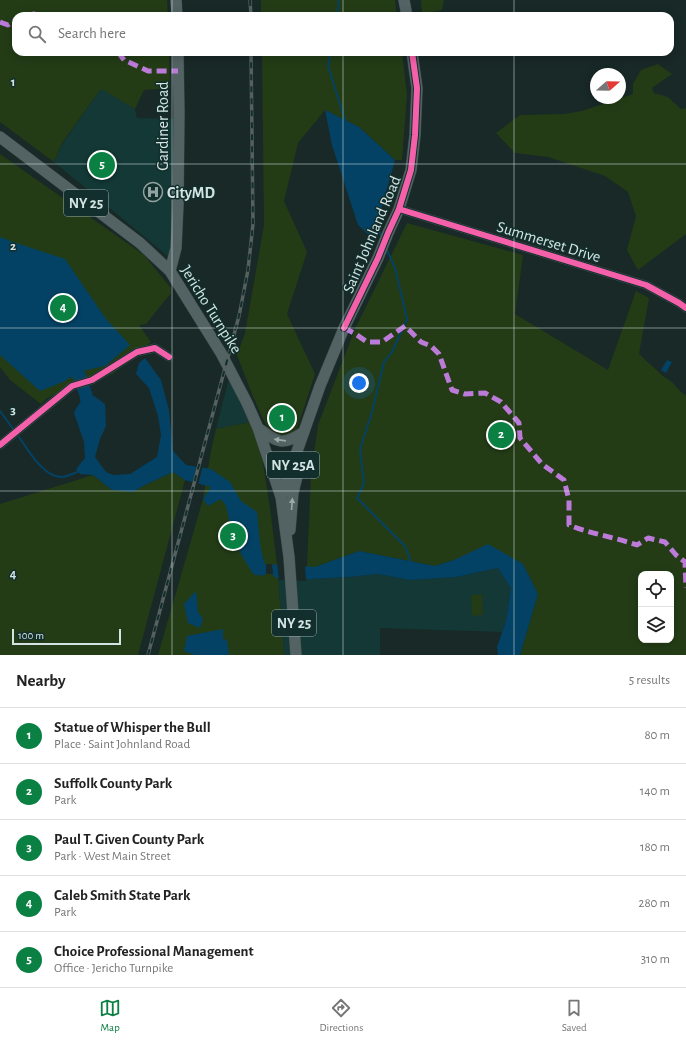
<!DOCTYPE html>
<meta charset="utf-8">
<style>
body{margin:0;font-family:"Alegreya Sans",sans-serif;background:#f2f2f2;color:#222}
.controls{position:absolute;right:12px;bottom:12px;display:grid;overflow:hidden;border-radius:8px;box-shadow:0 2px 10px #0003}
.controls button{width:36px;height:36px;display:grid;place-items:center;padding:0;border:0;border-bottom:1px solid #e0e0e0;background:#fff;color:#222;font:20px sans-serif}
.compass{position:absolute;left:590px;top:68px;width:36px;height:36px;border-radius:50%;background:#fff;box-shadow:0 2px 10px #0003;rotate:70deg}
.scale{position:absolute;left:12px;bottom:10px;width:109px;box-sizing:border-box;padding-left:4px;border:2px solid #d4e4e2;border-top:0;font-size:11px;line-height:14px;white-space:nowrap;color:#d4e4e2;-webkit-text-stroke:3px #122f2d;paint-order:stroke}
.you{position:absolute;left:359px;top:383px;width:14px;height:14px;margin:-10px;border:3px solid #fff;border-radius:50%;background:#1a73e8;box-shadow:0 0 0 6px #1a73e833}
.badge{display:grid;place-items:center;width:26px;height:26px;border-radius:50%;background:#0b8043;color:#fff;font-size:13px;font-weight:700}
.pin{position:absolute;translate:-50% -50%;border:2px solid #fff;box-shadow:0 1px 4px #0006}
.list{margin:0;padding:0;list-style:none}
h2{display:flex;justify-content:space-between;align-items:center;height:52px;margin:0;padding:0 16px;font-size:17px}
h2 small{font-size:13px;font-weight:400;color:#767676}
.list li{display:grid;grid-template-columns:26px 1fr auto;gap:12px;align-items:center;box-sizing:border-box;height:56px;padding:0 16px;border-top:1px solid #e0e0e0}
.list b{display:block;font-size:15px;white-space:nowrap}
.list p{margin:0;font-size:13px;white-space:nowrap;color:#767676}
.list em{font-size:13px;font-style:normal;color:#767676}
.icon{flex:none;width:22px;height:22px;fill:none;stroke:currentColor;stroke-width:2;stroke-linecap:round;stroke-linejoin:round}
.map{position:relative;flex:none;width:686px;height:655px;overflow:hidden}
.search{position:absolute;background:#fff;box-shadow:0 2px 10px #0003;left:12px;right:12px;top:12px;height:44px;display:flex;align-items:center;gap:10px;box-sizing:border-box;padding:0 14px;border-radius:12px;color:#767676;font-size:15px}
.sheet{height:332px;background:#fff}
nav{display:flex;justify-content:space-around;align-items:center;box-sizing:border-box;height:56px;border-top:1px solid #e0e0e0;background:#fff;font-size:11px;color:#767676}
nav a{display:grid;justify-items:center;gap:2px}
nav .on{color:#0b8043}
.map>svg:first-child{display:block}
.built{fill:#133835}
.green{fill:#233c16;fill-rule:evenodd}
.water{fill:#044265}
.pier{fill:#182927}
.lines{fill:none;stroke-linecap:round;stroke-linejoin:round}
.stream{stroke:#044265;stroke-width:2}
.river{stroke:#044265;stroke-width:13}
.minor-casing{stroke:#364342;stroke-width:9}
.major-casing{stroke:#364342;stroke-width:12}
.minor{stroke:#545f5d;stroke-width:8}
.major{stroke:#536363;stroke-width:11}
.rail-casing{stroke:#556060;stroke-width:3.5}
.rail{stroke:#122f2d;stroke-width:2;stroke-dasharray:6;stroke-linecap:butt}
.quiet{stroke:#bd7bd9;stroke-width:5;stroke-dasharray:10 5;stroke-linecap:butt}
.cycleway-casing{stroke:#122f2d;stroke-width:8}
.cycleway{stroke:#f560ab;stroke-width:6}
.oneway{fill:#9aaaa9}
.grid{fill:none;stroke:#d4e4e2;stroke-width:1;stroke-opacity:0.55}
.labels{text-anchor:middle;stroke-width:3;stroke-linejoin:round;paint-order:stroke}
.shield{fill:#122f2d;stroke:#9aaeac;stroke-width:1}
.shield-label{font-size:15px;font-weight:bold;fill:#d4e4e2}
.street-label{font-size:16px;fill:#d4e4e2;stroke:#122f2d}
.poi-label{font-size:16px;font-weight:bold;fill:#d4e4e2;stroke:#122f2d;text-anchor:start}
.grid-label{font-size:13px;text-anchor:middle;font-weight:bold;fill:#d4e4e2;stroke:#122f2d;stroke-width:3;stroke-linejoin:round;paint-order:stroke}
</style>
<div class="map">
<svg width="686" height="655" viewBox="0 0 686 655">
<rect width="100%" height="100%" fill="#182927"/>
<path class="built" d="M 103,89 L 135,109 L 137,118 L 176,119 L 175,229 L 170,258 L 54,162 L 62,144 L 100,90 Z
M 229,378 L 251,422 L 216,429 Z
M 498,568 L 511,587 L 506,621 L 502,632 L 380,628 L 380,655 L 284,655 L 278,578 L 310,579 L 349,577 L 378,574 L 411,580 L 456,577 Z"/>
<path class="green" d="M 0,0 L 167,0 L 168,16 L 16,16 L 16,52 L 169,52 L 170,88 L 144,90 L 135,109 L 103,90 L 100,90 L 62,143 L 54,162 L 0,122 Z
M 261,0 L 395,0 L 397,16 L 261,16 Z
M 421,0 L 444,0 L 442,10 L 422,14 Z
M 262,52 L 402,52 L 407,95 L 402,160 L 395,160 L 359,127 L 325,110 L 298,143 L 284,201 L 307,252 L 287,314 L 315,374 L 297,429 L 289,437 L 278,439 L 269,432 L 252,394 L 237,355 L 245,333 L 264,225 Z
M 658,64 L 672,74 L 652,88 L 654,93 L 668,97 L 681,109 L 686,108 L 686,234 L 638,270 L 627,250 L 636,216 L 628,192 L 605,176 L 548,157 L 515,153 L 496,133 L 520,115 L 564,114 L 582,111 L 633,94 L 633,84 L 641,70 Z
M 0,154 L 144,255 L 170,287 L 171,293 L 146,324 L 139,325 L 151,342 L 114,373 L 103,378 L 73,387 L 47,398 L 41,404 L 10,380 L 0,367 Z
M 407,223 L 523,255 L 515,314 L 608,370 L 636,291 L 649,298 L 639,354 L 663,376 L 672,382 L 679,390 L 686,396 L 686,655 L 520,655 L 538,594 L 523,564 L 454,560 L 435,566 L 359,551 L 315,567 L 307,567 L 311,474 L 318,425 L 355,329 ZM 641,574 L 671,574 L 671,640 L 641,640 Z
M 251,422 L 263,463 L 270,508 L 277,564 L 284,655 L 158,655 L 203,499 L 211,451 L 216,429 Z
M 173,472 L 185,480 L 138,655 L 0,655 L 0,504 L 93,475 L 112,490 L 133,492 L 145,485 Z
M 482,594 L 483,615 L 472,616 L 471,595 Z"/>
<path class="water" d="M 325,110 L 359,127 L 395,160 L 373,239 L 358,225 L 332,145 Z
M 0,237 L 13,242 L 65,259 L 106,319 L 130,345 L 105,366 L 82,371 L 63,382 L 40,391 L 0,355 Z
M 145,358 L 161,380 L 169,410 L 173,451 L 186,465 L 211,469 L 230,482 L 241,501 L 257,512 C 259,528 259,549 265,564 L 315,567 L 359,551 L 435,566 L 454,560 L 488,544 L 523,564 L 538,594 L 520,655 L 498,655 L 497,647 L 506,621 L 511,588 L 498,568 L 456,577 L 410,580 L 378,574 L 349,577 L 310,579 L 276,578 L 272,574 L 266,574 L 262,576 L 253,574 L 234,542 L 226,506 L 221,499 L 208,506 L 203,499 L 211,487 L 185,480 L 173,472 L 145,485 L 133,492 L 112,490 L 93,475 L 80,474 L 76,469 L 85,458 L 84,442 L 74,413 C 79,402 82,399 94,396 L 105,404 L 106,426 L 100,439 L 95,457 L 106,472 L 113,475 L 130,474 L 157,457 L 161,435 L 158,416 L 149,388 L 136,374 L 139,363 Z
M 667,360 L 672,362 L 666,373 L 661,370 Z
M 196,591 L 198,612 L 203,619 L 200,628 L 188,623 L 184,604 Z
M 223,629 L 223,639 L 227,640 L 229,655 L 194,655 L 184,651 L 187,636 Z"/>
<path class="pier" d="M 197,465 L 203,465 L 198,485 L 192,484 Z
M 277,562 L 305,565 L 306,581 L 279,580 Z
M 266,564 L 272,564 L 273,574 L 266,574 Z"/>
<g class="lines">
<path class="stream" d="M 337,16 L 339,0
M 331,52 L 328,66 L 345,120
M 377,226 L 382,238
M 386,248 L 395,268 L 407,319 L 392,352 L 384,362 L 372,412 L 360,449 L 364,483 L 357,498 L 405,546 L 411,562
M 0,411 L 14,430
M 19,437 C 28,450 44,478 62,477 C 67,477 76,472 80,471"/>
<path class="river" d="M 67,359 L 79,375 L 86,395 L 89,414"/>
<defs>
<path id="minor" d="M 399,209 L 646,285 L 679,303 L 686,308
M 0,445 L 72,386 L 92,380 L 137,352 L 155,348 L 169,357"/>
<path id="major" d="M 176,0 L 177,16
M 404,0 L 407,16
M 0,137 L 140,243 L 170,271 L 221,353 L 247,403 L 258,428 L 281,497 L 289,557 L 296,655
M 170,271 L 176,248 L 178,205 L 179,114 L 178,52
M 258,428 C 278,443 282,446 304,432
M 281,497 L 320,386 L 344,328 L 378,258 L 388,233 L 399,209 L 411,170 L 415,135 L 417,88 L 412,52
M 290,530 L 293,493 L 301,460"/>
</defs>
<use href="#minor" class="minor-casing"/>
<use href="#major" class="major-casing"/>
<use href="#minor" class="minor"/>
<use href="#major" class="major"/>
<defs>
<path id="rail" d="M 250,0 L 251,16
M 148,655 L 239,316 L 248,270 L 253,224 L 251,52"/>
</defs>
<use href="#rail" class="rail-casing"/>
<use href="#rail" class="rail"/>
<path class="quiet" d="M 25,16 L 34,14 L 41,16
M 0,22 L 8,25 L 16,20
M 118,52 L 124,60 L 148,71 L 178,71
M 344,328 L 354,333 L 367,342 L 382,342 L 405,326 L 421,342 L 431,346 L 439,354 L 452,390 L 465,394 L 485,393 L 501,402 L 519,423 L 520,438 L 542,464 L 564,480 L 569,500 L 569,525 C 591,534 614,537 637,545 L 648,538 L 665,542 L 676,555 L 685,562 L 686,588"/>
<defs>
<path id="cycleway" d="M 399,209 L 646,285 L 679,303 L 686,308
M 344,328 L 378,258 L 388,233 L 399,209 L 411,170 L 415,135 L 417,88 L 412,52
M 0,445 L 72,386 L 92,380 L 137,352 L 155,348 L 169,357"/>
</defs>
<use href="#cycleway" class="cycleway-casing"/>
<use href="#cycleway" class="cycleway"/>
</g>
<defs><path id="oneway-solid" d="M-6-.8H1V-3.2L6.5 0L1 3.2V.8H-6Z"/></defs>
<g class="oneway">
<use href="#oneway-solid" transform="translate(280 440) rotate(-172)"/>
<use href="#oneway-solid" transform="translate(292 504) rotate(-86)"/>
</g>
<path class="grid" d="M 172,0 L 172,16M 343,0 L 343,16M 514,0 L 514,16M 172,52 L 172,655M 343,52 L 343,655M 514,52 L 514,655M 0,164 L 686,164M 0,328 L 686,328M 0,491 L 686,491"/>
<defs>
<symbol id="hospital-ring" viewBox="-11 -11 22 22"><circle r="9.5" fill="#122f2d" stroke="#92a3a1" stroke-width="1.5"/><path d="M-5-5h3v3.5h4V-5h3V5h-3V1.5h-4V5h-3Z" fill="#92a3a1"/></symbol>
</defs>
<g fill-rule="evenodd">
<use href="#hospital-ring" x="142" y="181" width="22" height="22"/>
</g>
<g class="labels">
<g class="shield">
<rect x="64" y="190" width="44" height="26" rx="3"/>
<rect x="267" y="452" width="52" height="26" rx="3"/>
<rect x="272" y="610" width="44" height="26" rx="3"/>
</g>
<g class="shield-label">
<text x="86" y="208">NY 25</text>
<text x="293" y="470">NY 25A</text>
<text x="294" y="628">NY 25</text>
</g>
<g class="street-label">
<text transform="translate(162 126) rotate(-90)" y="6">Gardiner Road</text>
<text transform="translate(371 234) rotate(-67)" y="6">Saint Johnland Road</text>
<text transform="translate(549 241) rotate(17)" y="6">Summerset Drive</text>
<text transform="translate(212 309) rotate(58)" y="6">Jericho Turnpike</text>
</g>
<g class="poi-label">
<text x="167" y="198">CityMD</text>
</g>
</g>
<g class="grid-label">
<text x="13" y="86">1</text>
<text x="13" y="250">2</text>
<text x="13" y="414">3</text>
<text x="13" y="578">4</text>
</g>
</svg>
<div class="controls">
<button><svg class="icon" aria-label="locate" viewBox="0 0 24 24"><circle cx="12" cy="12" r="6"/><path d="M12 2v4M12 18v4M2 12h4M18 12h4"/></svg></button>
<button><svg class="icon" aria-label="layers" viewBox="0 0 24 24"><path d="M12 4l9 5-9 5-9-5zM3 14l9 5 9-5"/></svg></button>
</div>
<svg class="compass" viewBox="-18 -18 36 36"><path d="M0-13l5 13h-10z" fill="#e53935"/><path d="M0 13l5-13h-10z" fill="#767676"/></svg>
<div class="scale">100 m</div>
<div class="you"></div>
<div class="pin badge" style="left:282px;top:418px">1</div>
<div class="pin badge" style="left:501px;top:435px">2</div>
<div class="pin badge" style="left:233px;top:536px">3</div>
<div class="pin badge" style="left:63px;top:308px">4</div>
<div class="pin badge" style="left:102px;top:165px">5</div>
<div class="search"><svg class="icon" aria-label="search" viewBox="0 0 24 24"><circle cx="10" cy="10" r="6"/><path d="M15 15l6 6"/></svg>Search here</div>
</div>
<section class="sheet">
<h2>Nearby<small>5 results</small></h2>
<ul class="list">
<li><span class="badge">1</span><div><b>Statue of Whisper the Bull</b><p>Place · Saint Johnland Road</p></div><em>80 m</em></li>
<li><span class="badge">2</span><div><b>Suffolk County Park</b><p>Park</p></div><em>140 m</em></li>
<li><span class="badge">3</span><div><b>Paul T. Given County Park</b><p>Park · West Main Street</p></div><em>180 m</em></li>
<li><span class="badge">4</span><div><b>Caleb Smith State Park</b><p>Park</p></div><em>280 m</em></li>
<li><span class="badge">5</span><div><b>Choice Professional Management</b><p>Office · Jericho Turnpike</p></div><em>310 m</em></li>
</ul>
</section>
<nav>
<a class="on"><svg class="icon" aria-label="map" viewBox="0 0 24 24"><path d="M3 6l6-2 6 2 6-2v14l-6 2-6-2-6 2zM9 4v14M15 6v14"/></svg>Map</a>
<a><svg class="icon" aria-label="directions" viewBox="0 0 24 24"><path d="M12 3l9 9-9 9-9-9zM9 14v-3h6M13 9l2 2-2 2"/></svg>Directions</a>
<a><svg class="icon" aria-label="saved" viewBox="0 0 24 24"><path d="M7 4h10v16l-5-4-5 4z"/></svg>Saved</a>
</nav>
